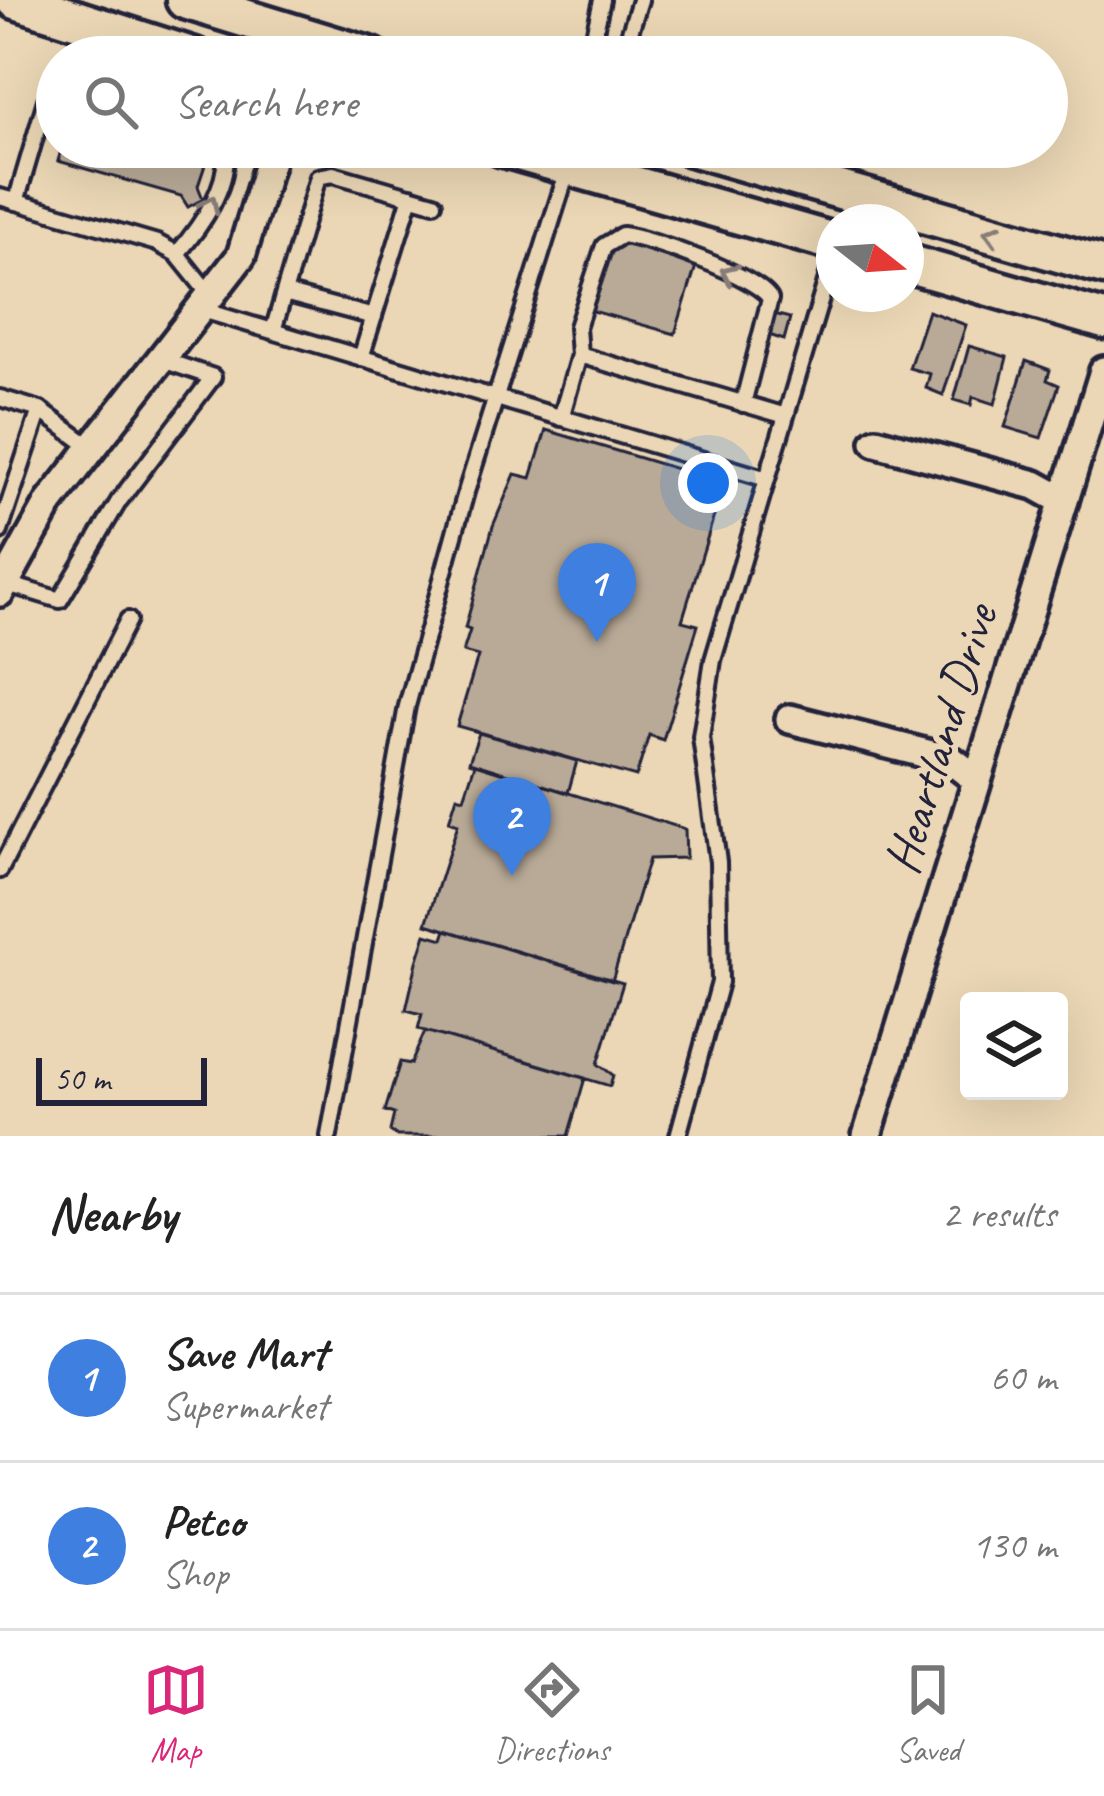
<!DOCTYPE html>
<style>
body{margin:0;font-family:Caveat,sans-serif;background:#f6f6f6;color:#222}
.controls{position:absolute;right:36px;bottom:36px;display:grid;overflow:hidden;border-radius:12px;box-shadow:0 12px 48px #0002}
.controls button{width:108px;height:108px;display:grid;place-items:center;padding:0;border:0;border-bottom:3px solid #e0e0e0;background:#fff;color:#222;font:60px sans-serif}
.compass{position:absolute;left:816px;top:204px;width:108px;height:108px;border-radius:50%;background:#fff;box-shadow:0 12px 48px #0002;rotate:107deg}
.scale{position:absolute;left:36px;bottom:30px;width:171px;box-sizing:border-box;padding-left:12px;border:6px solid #22223b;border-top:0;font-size:33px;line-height:42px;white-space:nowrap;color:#22223b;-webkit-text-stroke:9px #ebd7b5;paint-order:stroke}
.you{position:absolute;left:708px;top:483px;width:42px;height:42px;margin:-30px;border:9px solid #fff;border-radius:50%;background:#1a73e8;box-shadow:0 0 0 18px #1a73e833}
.badge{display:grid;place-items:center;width:78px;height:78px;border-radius:50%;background:#db2777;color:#fff;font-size:39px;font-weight:700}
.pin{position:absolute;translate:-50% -99px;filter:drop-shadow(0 3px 6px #0008)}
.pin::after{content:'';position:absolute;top:63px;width:42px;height:36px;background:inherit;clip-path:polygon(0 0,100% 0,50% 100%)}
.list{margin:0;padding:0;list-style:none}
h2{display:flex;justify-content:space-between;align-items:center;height:156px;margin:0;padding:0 48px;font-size:51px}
h2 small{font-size:39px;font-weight:400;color:#767676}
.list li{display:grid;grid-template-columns:78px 1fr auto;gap:36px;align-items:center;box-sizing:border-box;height:168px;padding:0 48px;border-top:3px solid #e0e0e0}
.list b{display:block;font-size:45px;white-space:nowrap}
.list p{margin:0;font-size:39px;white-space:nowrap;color:#767676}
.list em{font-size:39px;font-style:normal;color:#767676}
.icon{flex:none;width:66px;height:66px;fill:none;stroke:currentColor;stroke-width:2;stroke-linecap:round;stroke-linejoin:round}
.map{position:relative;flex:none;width:1104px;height:1136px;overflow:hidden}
.search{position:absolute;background:#fff;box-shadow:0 12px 48px #0002;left:36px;right:36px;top:36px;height:132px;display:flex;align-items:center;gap:30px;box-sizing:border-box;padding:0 42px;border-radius:66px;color:#767676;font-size:45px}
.sheet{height:492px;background:#fff}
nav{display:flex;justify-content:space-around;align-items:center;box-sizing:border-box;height:168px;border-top:3px solid #e0e0e0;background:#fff;font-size:33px;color:#767676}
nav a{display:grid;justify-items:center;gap:6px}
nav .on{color:#db2777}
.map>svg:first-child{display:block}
.building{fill:#b9aa97;stroke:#22223b;stroke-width:3}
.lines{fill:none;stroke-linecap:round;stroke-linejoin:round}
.lane-casing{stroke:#22223b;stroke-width:22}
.street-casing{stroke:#22223b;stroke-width:36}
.secondary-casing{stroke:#22223b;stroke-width:45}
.lane{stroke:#ebd7b5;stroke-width:14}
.street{stroke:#ebd7b5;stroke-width:27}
.secondary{stroke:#ebd7b5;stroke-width:36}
.oneway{stroke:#867c78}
.labels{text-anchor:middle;stroke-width:12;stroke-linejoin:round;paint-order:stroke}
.street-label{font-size:51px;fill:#22223b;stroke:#ebd7b5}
</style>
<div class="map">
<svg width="1104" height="1136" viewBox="0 0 1104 1136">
<rect width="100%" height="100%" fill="#ebd7b5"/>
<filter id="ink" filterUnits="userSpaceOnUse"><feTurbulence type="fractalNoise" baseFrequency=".00833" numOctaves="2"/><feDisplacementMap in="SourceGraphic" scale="24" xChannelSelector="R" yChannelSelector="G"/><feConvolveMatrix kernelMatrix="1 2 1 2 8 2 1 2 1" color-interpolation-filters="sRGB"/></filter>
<g filter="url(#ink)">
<path class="building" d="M 62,147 L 211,147 L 198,186 L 203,199 L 188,207 L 181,196 L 58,161 Z
M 613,239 L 696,266 L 675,334 L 589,310 Z
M 928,311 L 966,325 L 943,395 L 926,388 L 930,374 L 909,368 Z
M 774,314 L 790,318 L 784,340 L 769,335 Z
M 969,346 L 1007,357 L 995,404 L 973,397 L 971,405 L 954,400 Z
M 1026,361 L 1050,370 L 1047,380 L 1059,385 L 1041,438 L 1005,427 Z
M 546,430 L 724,483 L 682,621 L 698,625 L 663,740 L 649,735 L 636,777 L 457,726 L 478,656 L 463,652 L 470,630 L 465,628 L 493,526 L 515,474 L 531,478 Z
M 479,733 L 577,761 L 568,793 L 469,762 Z
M 475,764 L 685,829 L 686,858 L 649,859 L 612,981 L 426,924 L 458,824 L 449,821 L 457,796 L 464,798 Z
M 446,930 L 623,983 L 598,1064 L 613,1075 L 610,1086 L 418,1029 L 422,1014 L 406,1010 L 417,962 L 426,934 L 443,939 Z
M 425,1031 L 585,1078 L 568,1136 L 397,1136 L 390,1131 L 394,1114 L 385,1111 L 400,1062 L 411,1064 Z"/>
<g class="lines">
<defs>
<path id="lane" d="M 589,57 L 602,0
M 622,57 L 640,0
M 0,197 L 157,243 L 177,254 L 210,295
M 16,202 L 46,100 L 57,93
M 177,254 C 201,226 231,185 225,147
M 284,293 L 374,317
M 199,309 L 767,479
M 273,331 L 318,177 L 333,174 L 434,203
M 579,355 L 577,327 L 604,246 L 622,235 C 650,238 760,277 770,299 L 743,404
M 361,358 L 411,196
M 0,398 L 40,410 L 92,448
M 561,418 L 579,355 L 786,416
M 0,531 L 40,410
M 4,583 L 60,600 L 119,501 L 213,377 L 160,359
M 0,870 L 128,620
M 329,1136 L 407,706 L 466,492 L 575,147
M 678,1136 L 720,982 L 718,862 L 701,737 L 713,660 L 834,255"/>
<path id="street" d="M 876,442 L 1035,485 L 1064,501
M 0,592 L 50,502 L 241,256 L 274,147
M 790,719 L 951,760 L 977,780
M 867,1136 L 1104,371"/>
<path id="secondary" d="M 16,0 L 194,57
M 185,0 L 372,57
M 501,147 L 834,242
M 691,147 L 1104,266
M 906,263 L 1104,320"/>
</defs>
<use href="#lane" class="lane-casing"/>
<use href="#street" class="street-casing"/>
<use href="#secondary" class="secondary-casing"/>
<use href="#lane" class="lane"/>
<use href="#street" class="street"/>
<use href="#secondary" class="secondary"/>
</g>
<defs><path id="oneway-chevron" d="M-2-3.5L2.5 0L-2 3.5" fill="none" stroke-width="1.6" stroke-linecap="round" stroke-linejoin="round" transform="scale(3)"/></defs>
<g class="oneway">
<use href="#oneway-chevron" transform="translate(210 204) rotate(-65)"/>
<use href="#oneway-chevron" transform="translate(992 234) rotate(-164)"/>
<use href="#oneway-chevron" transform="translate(729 273) rotate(-156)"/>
</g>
</g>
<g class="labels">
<g class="street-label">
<text transform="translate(939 739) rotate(-73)" y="18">Heartland Drive</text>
</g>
</g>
</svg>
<div class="controls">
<button><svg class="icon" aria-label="layers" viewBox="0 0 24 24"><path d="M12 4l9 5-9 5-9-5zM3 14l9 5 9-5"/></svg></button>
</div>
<svg class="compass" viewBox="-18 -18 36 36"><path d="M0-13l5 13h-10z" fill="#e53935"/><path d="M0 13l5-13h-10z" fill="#767676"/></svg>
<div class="scale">50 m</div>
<div class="you"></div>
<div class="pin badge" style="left:597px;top:642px;background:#3f7fe0">1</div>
<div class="pin badge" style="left:512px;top:876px;background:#3f7fe0">2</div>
<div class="search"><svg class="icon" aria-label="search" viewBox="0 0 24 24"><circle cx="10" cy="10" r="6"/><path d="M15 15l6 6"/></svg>Search here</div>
</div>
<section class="sheet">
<h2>Nearby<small>2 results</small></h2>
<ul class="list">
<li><span class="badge" style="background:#3f7fe0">1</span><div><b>Save Mart</b><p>Supermarket</p></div><em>60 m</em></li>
<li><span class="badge" style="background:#3f7fe0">2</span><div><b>Petco</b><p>Shop</p></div><em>130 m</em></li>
</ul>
</section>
<nav>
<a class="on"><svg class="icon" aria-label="map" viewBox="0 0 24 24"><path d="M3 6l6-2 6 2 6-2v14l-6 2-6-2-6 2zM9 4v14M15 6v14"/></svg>Map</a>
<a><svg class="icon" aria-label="directions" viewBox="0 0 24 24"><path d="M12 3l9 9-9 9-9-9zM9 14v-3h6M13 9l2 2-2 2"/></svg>Directions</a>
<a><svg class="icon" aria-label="saved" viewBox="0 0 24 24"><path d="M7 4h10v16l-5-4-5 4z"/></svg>Saved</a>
</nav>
